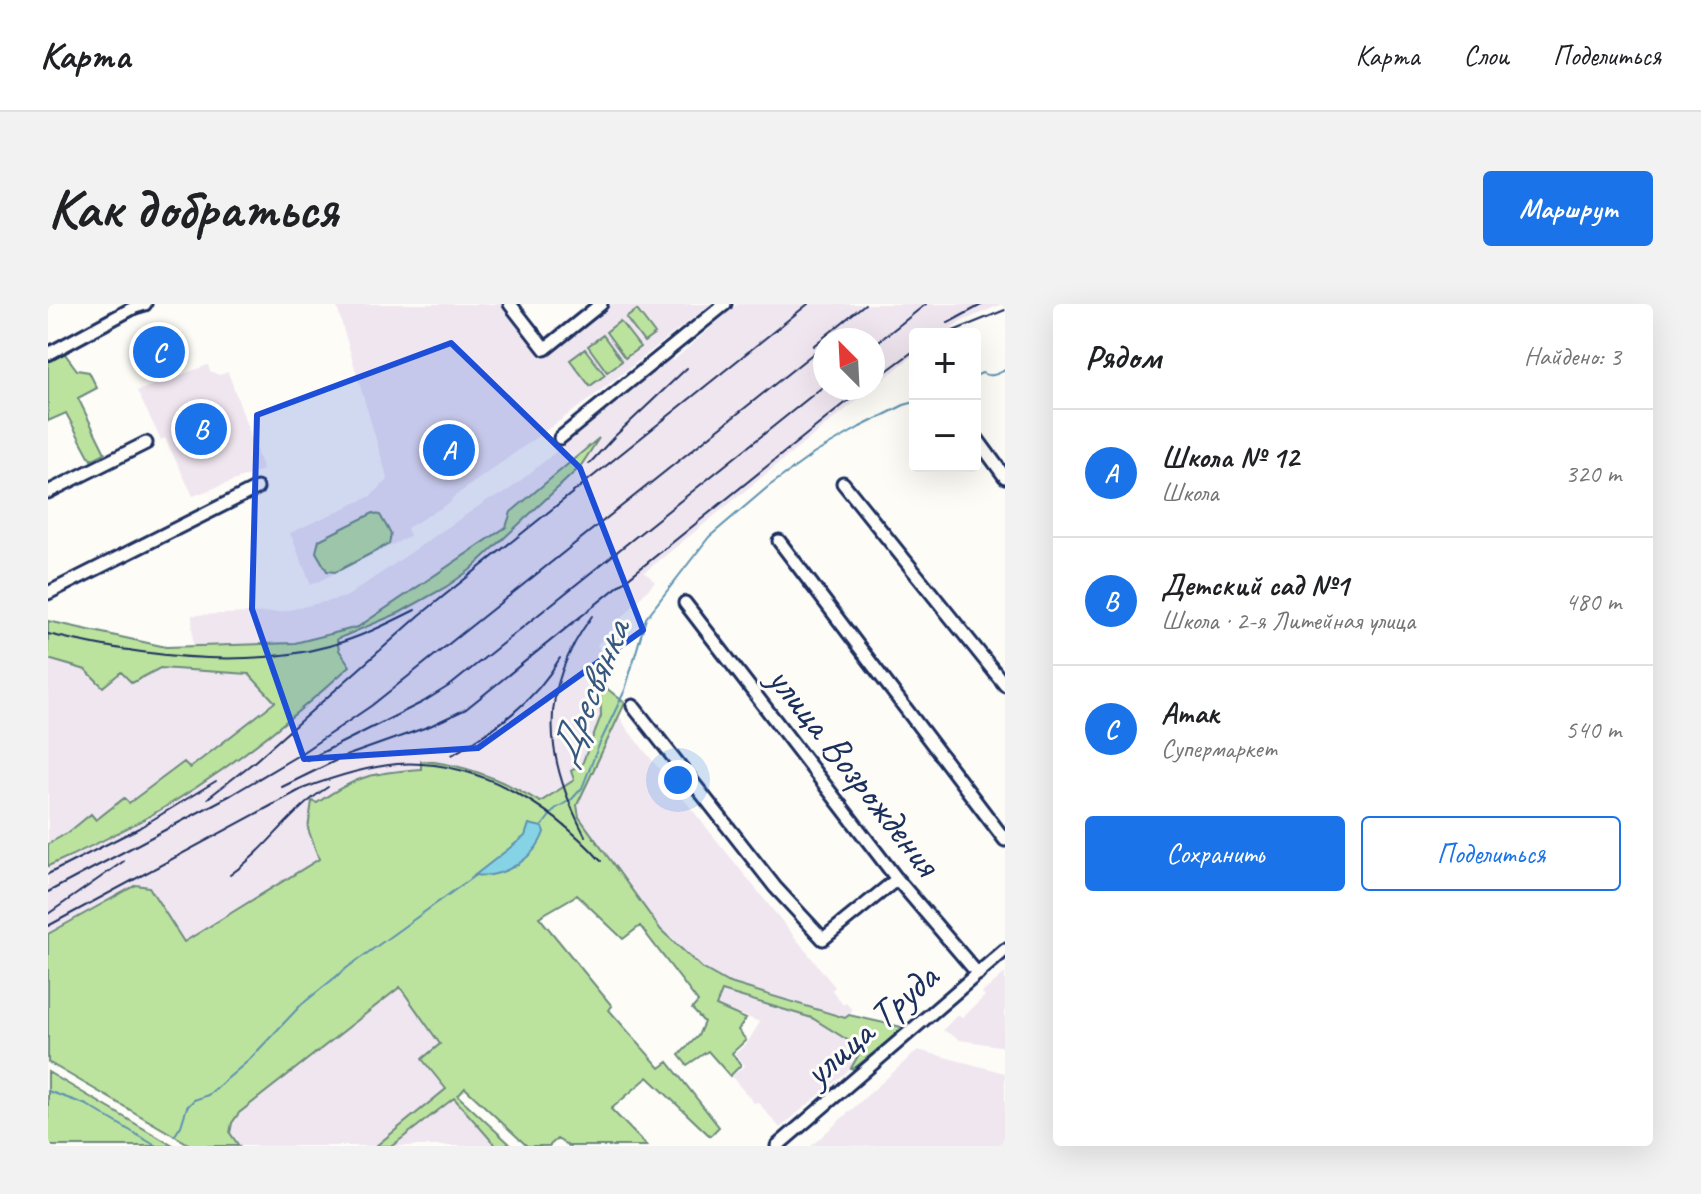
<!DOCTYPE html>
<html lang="ru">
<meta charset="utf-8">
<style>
body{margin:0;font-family:Caveat,sans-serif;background:#f2f2f2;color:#202124}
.controls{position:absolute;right:24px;top:24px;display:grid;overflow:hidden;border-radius:8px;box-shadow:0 8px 32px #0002}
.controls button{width:72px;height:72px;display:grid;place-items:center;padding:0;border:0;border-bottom:2px solid #e0e0e0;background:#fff;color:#202124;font:40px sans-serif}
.compass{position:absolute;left:765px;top:24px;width:72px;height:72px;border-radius:50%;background:#fff;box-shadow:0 8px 32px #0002;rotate:336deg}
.you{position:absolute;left:630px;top:476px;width:28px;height:28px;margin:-20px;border:6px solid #fff;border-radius:50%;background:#1a73e8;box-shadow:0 0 0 12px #1a73e833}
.badge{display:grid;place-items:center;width:52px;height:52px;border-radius:50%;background:#1a73e8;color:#fff;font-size:26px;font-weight:700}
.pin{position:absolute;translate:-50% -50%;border:4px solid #fff;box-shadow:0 2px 8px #0006}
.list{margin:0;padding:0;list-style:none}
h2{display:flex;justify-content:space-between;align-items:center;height:104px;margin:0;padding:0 32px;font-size:34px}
h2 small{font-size:26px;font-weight:400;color:#757577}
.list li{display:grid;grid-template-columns:52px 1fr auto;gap:24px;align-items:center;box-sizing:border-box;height:128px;padding:0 32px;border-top:2px solid #e0e0e0}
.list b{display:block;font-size:30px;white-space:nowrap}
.list p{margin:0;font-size:26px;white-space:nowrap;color:#757577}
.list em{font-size:26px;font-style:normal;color:#757577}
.actions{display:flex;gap:16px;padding:24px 32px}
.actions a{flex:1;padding:18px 0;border:2px solid #1a73e8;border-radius:8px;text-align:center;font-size:28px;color:#1a73e8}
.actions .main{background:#1a73e8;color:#fff}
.map{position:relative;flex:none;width:957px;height:842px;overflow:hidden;border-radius:8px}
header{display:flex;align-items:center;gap:48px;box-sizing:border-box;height:112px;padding:0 40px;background:#fff;border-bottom:2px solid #e0e0e0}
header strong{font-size:38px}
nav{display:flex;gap:44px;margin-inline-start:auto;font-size:28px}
.intro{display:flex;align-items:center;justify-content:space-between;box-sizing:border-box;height:192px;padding:0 48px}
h1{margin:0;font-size:56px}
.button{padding:20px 36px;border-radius:8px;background:#1a73e8;color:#fff;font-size:28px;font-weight:700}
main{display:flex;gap:48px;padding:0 48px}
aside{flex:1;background:#fff;border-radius:8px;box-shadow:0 8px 32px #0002}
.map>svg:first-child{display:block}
.built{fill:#f0e6f0}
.green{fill:#bce39e;stroke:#6c897e;stroke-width:2}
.water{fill:#87d3e6;stroke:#5c91b0;stroke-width:2}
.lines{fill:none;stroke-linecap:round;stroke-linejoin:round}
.stream{stroke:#5c91b0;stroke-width:2}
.minor-casing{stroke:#1b2f5e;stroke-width:17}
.minor{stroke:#fdfcf7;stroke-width:11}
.rail{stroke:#1b2f5e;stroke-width:2}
.marked{fill:#1d4ed8;fill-opacity:0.2;stroke:#1d4ed8;stroke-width:6;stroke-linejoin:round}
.labels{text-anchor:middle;stroke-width:6;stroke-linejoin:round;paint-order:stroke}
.street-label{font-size:40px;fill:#1b2f5e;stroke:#fdfcf7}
.water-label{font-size:42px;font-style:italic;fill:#365880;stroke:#fdfcf7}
</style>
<header>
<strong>Карта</strong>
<nav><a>Карта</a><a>Слои</a><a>Поделиться</a></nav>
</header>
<div class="intro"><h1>Как добраться</h1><a class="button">Маршрут</a></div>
<main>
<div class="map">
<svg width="957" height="842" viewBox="0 0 957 842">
<rect width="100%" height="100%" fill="#fdfcf7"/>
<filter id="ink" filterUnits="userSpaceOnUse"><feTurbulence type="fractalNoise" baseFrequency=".0125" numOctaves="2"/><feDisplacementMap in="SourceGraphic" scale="16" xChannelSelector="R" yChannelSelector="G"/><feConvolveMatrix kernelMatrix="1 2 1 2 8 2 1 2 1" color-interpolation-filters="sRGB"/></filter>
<g filter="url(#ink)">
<path class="built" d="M 288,0 L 453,0 L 497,55 L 563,0 L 663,0 L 538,98 L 404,194 L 403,198 L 359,224 L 362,232 L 263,281 L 242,229 L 323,192 L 340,176 Z
M 689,0 L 954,0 L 912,18 L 894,30 L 867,30 L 867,50 L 825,84 L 825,36 L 777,36 L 777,84 L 824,84 L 597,268 L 607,278 L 549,341 L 551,344 L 553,412 L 526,476 L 505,491 L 492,498 L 449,476 L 385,458 L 373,465 L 327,469 L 298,479 L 269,499 L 265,497 L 260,525 L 271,555 L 136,639 L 102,583 L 66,592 L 0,630 L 0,562 L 101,512 L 179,461 L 277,385 L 302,363 L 291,346 L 289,335 L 319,324 L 398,283 L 422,266 L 532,163 L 549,137 L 463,208 L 458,223 L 310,323 L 247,339 L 145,343 L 144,311 L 232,308 L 298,293 L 441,195 L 456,190 L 568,99 L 584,79 L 618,50 L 625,57 Z
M 160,61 L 162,67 L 171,71 L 180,68 L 215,166 L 145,192 L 117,134 L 113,136 L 89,87 Z
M 0,355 L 38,366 L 73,368 L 84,379 L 112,364 L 202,370 L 227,398 L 142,465 L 136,458 L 80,500 L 76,494 L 48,516 L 42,510 L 21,528 L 0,540 Z
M 571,411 L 579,425 L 787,683 L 784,686 L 795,701 L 798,699 L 804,706 L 798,715 L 665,672 L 632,646 L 592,601 L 529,508 L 529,501 Z
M 957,669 L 957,743 L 912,736 L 895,726 L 909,711 L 915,713 L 937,692 L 934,689 Z
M 352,683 L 392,740 L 399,785 L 328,842 L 191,842 L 182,829 L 183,819 L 191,809 Z
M 674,687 L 764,714 L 814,745 L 801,766 L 732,824 L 710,798 L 706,799 L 683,772 L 697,762 L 687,750 L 699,739 L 712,718 L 669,702 Z
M 870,746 L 957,769 L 957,842 L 763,842 Z
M 406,793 L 448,842 L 344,842 Z"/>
<path class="green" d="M 589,6 L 607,30 L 596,38 L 578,14 Z
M 572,17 L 592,43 L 577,54 L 558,28 Z
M 555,31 L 574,57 L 559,68 L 540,42 Z
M 537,45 L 557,71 L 542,82 L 522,56 Z
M 14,46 L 29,66 L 41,68 L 49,84 L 30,94 L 57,149 L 43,156 L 18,109 L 0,117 L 0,54 Z
M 551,134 L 532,163 L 422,266 L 398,283 L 351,309 L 289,335 L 291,346 L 302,362 C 241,418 172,472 100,513 C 67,531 34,547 0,562 L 0,540 L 21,528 L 43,510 L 48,516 L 76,494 L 81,499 L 136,458 L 142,464 L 227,398 L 201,370 L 112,364 L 84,379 L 73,368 L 55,383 L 38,366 L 0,355 L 0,317 L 118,343 L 247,339 L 310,323 L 458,223 L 463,208 Z
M 325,209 L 332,211 L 343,230 L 341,240 L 288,268 L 279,267 L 268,248 L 271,236 Z
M 552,379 L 577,399 L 529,501 L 531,513 L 613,626 L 654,664 L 679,678 L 797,714 L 801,711 L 858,724 L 805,765 L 803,764 L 814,745 L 764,714 L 674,687 L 668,702 L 698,715 L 690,726 L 698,736 L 684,749 L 693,761 L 682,772 L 660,747 L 639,761 L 631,751 L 650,732 L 656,718 L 644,705 L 650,698 L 592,622 L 575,635 L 529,591 L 491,613 L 564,702 L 561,706 L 612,764 L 620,758 L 671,823 L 662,832 L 600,773 L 563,805 L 599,842 L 521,842 L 509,835 L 501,842 L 479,842 L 417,784 L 410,792 L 464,842 L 448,842 L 406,794 L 344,842 L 328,842 L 398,785 L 374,755 L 392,740 L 352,683 L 191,809 L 184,819 L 182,829 L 191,842 L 144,842 L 0,758 L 0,630 L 88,581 L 101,583 L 136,638 L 271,555 L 260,525 L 264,497 L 269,499 C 310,471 324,469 373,465 L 373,457 C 414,459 457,477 492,498 L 526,476 L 523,467 L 534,460 L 553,412 Z
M 0,768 L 125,842 L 2,842 L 0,840 Z"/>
<path class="water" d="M 481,520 L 494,523 L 496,528 C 487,555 454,575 427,571 L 477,532 Z"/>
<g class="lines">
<path class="stream" d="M 927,72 L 934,69 C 943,74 949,70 957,66
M 494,522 L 507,505 L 524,495 L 534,484 L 551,441 L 577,386 L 598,314 L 661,233 L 721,182 L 767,149 L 812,123 L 856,101 L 867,98
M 0,787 L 39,801 L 108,842
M 127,831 L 133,822 L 139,803 L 146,796 L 160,791 L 200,757 L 253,701 L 300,663 L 429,570"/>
<defs>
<path id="minor" d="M 462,0 L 497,45 L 553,0
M 0,50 L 87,3 L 97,0
M 927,132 L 957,173
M 512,134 L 677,0
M 795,179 L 957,381
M 0,188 L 98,139
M 731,237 L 957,536
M 0,289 L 209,184
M 637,299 L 849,575 L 930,670
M 585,402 L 727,583 L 775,635 L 849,575
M 729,842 L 957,646"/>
</defs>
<use href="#minor" class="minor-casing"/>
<use href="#minor" class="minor"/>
<path class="rail" d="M 900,19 L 935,0
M 898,30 L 957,6
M 765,42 L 817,0
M 825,42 L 878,0
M 825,77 L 867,46
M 541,160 L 566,133 L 639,64
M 0,330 C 87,351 194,366 281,342 C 311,334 339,320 367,306
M 404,451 C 447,425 486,399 512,354
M 259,456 L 375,398 L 404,380 L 777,81
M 234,483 L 295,453 L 382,422 L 418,405 L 816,84
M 160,494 L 206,458 L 372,311 L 760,0
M 537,532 C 496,453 489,387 544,312
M 0,570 L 91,524 L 168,477
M 182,571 C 220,545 239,509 280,483
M 0,588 L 183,491 L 249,452 L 323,402 L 777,40
M 0,610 L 76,557
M 0,622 L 254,485 C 283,474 317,463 349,460 C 428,455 502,500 553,557"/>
</g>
</g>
<path class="marked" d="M 403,39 L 532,164 L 595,326 L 430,444 L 256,455 L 204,305 L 209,111 Z"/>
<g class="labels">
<g class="street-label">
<text transform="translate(807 466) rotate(52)" y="14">улица Возрождения</text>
<text transform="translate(822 720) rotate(-41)" y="14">улица Труда</text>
</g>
<g class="water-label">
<text transform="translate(540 388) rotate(-68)" y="15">Дресвянка</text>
</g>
</g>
</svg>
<div class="controls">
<button>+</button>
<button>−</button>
</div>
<svg class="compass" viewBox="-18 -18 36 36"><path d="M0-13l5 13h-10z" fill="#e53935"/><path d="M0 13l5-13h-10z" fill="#757577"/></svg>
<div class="you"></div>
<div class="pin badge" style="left:401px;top:146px">A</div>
<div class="pin badge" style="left:153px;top:125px">B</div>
<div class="pin badge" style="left:111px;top:48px">C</div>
</div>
<aside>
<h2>Рядом<small>Найдено: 3</small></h2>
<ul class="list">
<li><span class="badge">A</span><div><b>Школа № 12</b><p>Школа</p></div><em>320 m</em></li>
<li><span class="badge">B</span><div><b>Детский сад №1</b><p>Школа · 2-я Литейная улица</p></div><em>480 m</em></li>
<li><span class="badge">C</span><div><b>Атак</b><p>Супермаркет</p></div><em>540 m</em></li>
</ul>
<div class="actions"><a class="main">Сохранить</a><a>Поделиться</a></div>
</aside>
</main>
